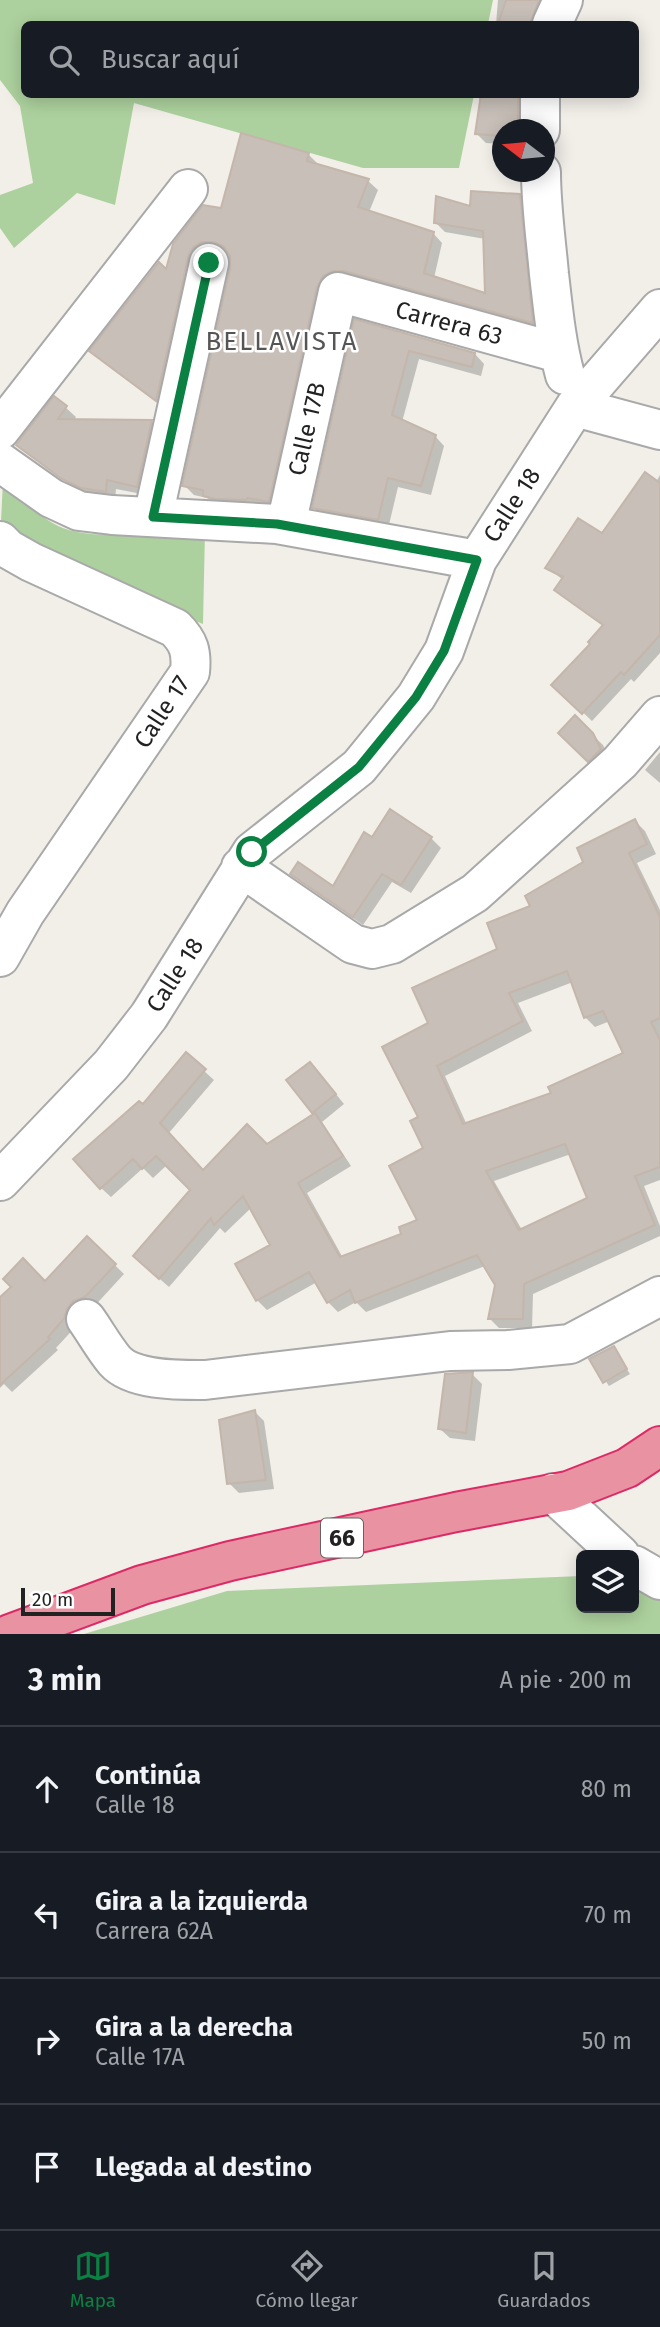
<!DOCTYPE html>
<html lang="es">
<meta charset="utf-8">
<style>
body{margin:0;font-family:"Fira Sans",sans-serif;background:#20242c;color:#f1f3f6}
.controls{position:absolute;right:21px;bottom:21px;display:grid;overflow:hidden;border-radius:10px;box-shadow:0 4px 18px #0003}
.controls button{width:63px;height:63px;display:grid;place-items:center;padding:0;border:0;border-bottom:2px solid #363941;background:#171b24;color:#f1f3f6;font:35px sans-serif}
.compass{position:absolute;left:492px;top:119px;width:63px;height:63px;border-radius:50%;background:#171b24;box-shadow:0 4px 18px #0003;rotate:286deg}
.scale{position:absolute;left:21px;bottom:18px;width:94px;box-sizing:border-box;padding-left:7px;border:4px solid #222;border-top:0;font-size:19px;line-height:24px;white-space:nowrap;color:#222;-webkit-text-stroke:5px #fff;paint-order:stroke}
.stop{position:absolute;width:21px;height:21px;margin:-16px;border:5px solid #0b8043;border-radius:50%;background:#fff}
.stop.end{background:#0b8043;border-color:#fff;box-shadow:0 2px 7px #0008}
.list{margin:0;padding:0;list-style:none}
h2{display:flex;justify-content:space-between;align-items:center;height:91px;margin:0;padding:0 28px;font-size:30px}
h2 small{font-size:23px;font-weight:400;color:#9ea1a6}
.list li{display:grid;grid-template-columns:46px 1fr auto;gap:21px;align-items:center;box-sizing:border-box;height:126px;padding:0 28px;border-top:2px solid #363941}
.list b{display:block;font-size:26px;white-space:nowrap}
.list p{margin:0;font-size:23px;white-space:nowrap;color:#9ea1a6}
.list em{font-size:23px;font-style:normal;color:#9ea1a6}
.icon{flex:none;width:38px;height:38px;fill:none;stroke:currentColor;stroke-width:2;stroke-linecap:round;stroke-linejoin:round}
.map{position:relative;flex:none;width:660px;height:1634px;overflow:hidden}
.search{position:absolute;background:#171b24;box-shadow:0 4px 18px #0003;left:21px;right:21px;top:21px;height:77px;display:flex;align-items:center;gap:18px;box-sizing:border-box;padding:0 24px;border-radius:10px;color:#9ea1a6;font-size:26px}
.sheet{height:595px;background:#171b24}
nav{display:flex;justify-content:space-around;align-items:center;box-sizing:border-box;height:98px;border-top:2px solid #363941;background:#171b24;font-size:19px;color:#9ea1a6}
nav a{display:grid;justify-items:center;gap:4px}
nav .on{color:#0b8043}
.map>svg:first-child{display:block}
.forest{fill:#add19e}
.shadow{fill:#0003;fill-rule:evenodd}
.building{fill:#c7bfb8;stroke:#c4b6ab;stroke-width:2;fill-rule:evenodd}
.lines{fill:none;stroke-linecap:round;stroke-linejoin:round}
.minor-casing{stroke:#a9a9a9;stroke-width:42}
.highway-casing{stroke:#dc2a67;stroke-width:42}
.minor{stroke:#fff;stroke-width:38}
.highway{stroke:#e892a2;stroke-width:38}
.route{stroke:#0b8043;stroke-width:9}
.labels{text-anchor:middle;stroke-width:5;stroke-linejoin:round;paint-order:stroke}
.shield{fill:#fff;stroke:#646464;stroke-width:2}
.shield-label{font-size:23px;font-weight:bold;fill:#222}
.street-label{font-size:24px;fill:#222;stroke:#fff}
.neighbourhood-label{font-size:26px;letter-spacing:2px;fill:#555;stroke:#fff}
</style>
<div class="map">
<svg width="660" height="1634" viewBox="0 0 660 1634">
<rect width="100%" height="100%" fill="#f2efe9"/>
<path class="forest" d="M 0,0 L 493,0 L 488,24 L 24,24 L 24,94 L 474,95 L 459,168 L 363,168 L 134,103 L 115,205 L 77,193 L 14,248 L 0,228 L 0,195 L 33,183 L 20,106 L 0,80 Z
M 3,481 C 21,497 40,519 63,528 C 94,541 168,532 205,531 L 203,624 L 119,591 L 15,541 L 1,521 Z
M 660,1573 L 660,1634 L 84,1634 L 227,1591 L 581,1576 L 581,1608 L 634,1608 L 634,1574 Z"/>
<path class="shadow" d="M 498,0 L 553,0 L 541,24 L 496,24 Z
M 530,94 L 528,130 L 503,130 L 503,144 L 486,143 L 477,134 L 481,101 L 476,94 Z
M 308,154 L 318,164 L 317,166 L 368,181 L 378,190 L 369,212 L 433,233 L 442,243 L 434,278 L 487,296 L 485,239 L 445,232 L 435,222 L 472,208 L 519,196 L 529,205 L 541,331 L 355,280 L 278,510 L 215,505 L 207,498 L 194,495 L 184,485 L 232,268 L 230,253 L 225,251 L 213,251 L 166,408 L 92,351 L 222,210 Z
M 356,321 L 475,354 L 484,364 L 481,376 L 419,359 L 402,422 L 435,436 L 444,446 L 431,495 L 398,487 L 388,529 L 324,517 L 314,508 Z
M 55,398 L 76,417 L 73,421 L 151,422 L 161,431 L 147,495 L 116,489 L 115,501 L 92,497 L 74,488 L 18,444 Z
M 660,475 L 660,653 L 634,682 L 631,679 L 592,721 L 554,685 L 592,644 L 604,626 L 556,590 L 563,580 L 547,567 L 602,535 L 656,482 Z
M 575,718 L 603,745 L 610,760 L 598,770 L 561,733 Z
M 660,752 L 660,783 L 645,770 Z
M 635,821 L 645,831 L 656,854 L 637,863 L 660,910 L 660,1180 L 644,1186 L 660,1226 L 660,1236 L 533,1294 L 532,1328 L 499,1328 L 490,1319 L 496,1285 L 485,1266 L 366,1312 L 356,1302 L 338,1312 L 328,1302 L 317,1282 L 267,1310 L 257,1300 L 273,1245 L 251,1208 L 225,1233 L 220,1228 L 169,1287 L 145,1266 L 192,1190 L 167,1165 L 153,1178 L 143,1168 L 111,1197 L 101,1188 L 143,1107 L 204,1071 L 214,1080 L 168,1134 L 203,1173 L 267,1147 L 316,1115 L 313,1112 L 319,1073 L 344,1104 L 322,1122 L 351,1166 L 307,1193 L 343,1258 L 404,1235 L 419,1221 L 425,1149 L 421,1118 L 430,1024 L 500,950 L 533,906 ZM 573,982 L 585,1017 L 595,1027 L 610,1021 L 625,1054 L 553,1094 L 467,1125 L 445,1076 L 532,1031 L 518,1003 ZM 571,1154 L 589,1199 L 522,1230 L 494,1181 Z
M 431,838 L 441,848 L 411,893 L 392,882 L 363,925 L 302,883 L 292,874 L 333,889 L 372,839 Z
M 87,1238 L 124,1274 L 56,1348 L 58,1350 L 12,1392 L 4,1384 L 0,1388 L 0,1300 L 45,1283 Z
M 613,1348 L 630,1374 L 609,1386 L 591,1359 Z
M 472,1374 L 482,1384 L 475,1441 L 450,1438 L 440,1429 Z
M 255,1412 L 264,1421 L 274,1489 L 239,1493 L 229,1483 Z"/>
<path class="building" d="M 506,0 L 539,0 L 530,24 L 498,24 Z
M 481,94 L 518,94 L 518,130 L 502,130 L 502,136 L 475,134 Z
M 241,133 L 309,153 L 307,161 L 369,179 L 358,207 L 434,232 L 424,273 L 485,293 L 483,231 L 434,223 L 436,196 L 470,206 L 471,191 L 520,194 L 533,323 L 344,271 L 333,271 L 323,276 L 317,287 L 269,502 L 248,498 L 246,500 L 215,499 L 203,496 L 203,490 L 182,486 L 230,268 L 230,256 L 223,246 L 213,242 L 202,242 L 193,248 L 188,258 L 156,401 L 89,351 L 159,262 L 166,269 L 173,244 L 203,205 L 221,208 Z
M 354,319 L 475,353 L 472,367 L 409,351 L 392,415 L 436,435 L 421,486 L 388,478 L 378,520 L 312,508 Z
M 54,396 L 67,406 L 58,419 L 152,420 L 137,487 L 107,480 L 106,492 L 81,488 L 62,479 L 16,445 Z
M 645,472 L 660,483 L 660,635 L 624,675 L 621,672 L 582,714 L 551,685 L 590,644 L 588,642 L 603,625 L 554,590 L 563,577 L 545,568 L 578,518 L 602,533 Z
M 575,715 L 593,733 L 601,749 L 588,762 L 558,733 Z
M 390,809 L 432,837 L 401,885 L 382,874 L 353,917 L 290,874 L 298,862 L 333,886 L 364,832 L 372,837 Z
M 635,819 L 647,844 L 629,853 L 660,917 L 660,1018 L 651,1022 L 660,1040 L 660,1167 L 635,1176 L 655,1225 L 524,1284 L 523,1319 L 488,1319 L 495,1285 L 477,1255 L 355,1303 L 350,1290 L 327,1303 L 309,1272 L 256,1301 L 235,1264 L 270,1245 L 243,1196 L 214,1225 L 211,1218 L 159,1279 L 133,1256 L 190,1190 L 156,1156 L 142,1169 L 133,1159 L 100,1189 L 73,1159 L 139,1101 L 143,1104 L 186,1052 L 206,1069 L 160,1123 L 203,1170 L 247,1124 L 267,1144 L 315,1113 L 343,1156 L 298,1183 L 340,1257 L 401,1234 L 399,1227 L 417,1220 L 389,1166 L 423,1148 L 410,1121 L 418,1117 L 382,1047 L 428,1023 L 412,988 L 497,949 L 487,923 L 530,906 L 525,896 L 583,862 L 577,848 ZM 567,971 L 584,1018 L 603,1011 L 623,1053 L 548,1087 L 551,1093 L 463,1124 L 437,1066 L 523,1021 L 509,993 ZM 565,1144 L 587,1198 L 519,1230 L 486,1171 Z
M 310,1062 L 336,1094 L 312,1113 L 286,1080 Z
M 87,1236 L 116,1264 L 85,1297 L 73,1301 L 67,1309 L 64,1319 L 48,1337 L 50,1339 L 0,1385 L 0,1297 L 11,1287 L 3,1279 L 23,1258 L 45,1281 Z
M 614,1346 L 627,1369 L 603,1383 L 589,1359 Z
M 473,1372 L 466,1433 L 438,1429 L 445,1374 Z
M 255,1410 L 266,1480 L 227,1484 L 219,1420 Z"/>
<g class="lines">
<defs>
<path id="minor" d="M 552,24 L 563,0
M 540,94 L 540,130
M 541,172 C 541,206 546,240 549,274 C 553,308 556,342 565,375
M 575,407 L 660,430
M 0,430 L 188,189
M 0,462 L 51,498 L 79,511 L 112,515 L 277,524 L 477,560
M 153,517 L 209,263
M 286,525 L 338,292 L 559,353
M 0,541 L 8,549 L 31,562 L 175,628 C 189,642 192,652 190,672 L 25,913 L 0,957
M 241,867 L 353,944 L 372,949 L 392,944 L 475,893 L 620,762 L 660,716
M 0,1181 L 111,1065 L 149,1016 L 252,852 L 359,767 L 416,697 L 444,651 L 477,560 L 575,407 L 660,309
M 86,1319 C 96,1333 104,1348 115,1361 C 133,1381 180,1380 205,1380 L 450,1351 L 508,1350 L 570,1344 L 660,1296
M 553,1493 L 620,1555
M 634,1565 L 660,1580"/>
<path id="highway" d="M 10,1634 L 142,1585 L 230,1561 L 456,1512 L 568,1491 L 627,1468 L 660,1446"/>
</defs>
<use href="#minor" class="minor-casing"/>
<use href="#highway" class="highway-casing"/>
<use href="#minor" class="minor"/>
<use href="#highway" class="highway"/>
</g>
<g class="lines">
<path class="route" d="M 209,263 L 153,517 L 277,524 L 477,560 L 444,651 L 416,697 L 359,767 L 252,852"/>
</g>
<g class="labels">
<rect class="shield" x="321" y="1518.5" width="42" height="39" rx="5"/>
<g class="shield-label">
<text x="342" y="1546">66</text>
</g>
<g class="street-label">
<text transform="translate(449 323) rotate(15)" y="8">Carrera 63</text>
<text transform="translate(307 429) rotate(-77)" y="8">Calle 17B</text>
<text transform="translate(512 505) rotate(-57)" y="8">Calle 18</text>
<text transform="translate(162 712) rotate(-57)" y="8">Calle 17</text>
<text transform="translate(175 975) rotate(-57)" y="8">Calle 18</text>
</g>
<g class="neighbourhood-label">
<text x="282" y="350">BELLAVISTA</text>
</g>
</g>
</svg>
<div class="controls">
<button><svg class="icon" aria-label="layers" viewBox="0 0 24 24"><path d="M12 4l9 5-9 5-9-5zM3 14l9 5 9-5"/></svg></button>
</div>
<svg class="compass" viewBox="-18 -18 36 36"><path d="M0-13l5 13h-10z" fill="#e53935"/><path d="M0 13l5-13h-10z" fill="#9ea1a6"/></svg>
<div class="scale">20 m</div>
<div class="stop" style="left:252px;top:852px"></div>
<div class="stop end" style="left:209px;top:263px"></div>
<div class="search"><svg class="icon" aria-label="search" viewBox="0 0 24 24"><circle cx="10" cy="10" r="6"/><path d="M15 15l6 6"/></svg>Buscar aquí</div>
</div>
<section class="sheet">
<h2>3 min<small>A pie · 200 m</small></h2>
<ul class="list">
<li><svg class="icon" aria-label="ahead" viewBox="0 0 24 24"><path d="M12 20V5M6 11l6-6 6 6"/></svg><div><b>Continúa</b><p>Calle 18</p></div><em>80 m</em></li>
<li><svg class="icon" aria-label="left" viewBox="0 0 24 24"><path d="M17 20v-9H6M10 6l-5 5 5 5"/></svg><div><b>Gira a la izquierda</b><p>Carrera 62A</p></div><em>70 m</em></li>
<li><svg class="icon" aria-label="right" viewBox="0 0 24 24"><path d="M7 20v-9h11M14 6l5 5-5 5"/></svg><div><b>Gira a la derecha</b><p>Calle 17A</p></div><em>50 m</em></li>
<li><svg class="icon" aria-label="arrive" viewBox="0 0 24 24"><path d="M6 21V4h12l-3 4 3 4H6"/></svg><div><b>Llegada al destino</b></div></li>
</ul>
</section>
<nav>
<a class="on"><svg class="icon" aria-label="map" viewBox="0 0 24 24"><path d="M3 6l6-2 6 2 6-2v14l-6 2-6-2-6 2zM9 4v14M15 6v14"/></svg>Mapa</a>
<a><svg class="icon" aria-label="directions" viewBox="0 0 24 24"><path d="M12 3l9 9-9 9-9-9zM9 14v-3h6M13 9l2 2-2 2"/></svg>Cómo llegar</a>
<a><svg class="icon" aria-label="saved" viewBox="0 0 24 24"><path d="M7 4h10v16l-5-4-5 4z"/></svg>Guardados</a>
</nav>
